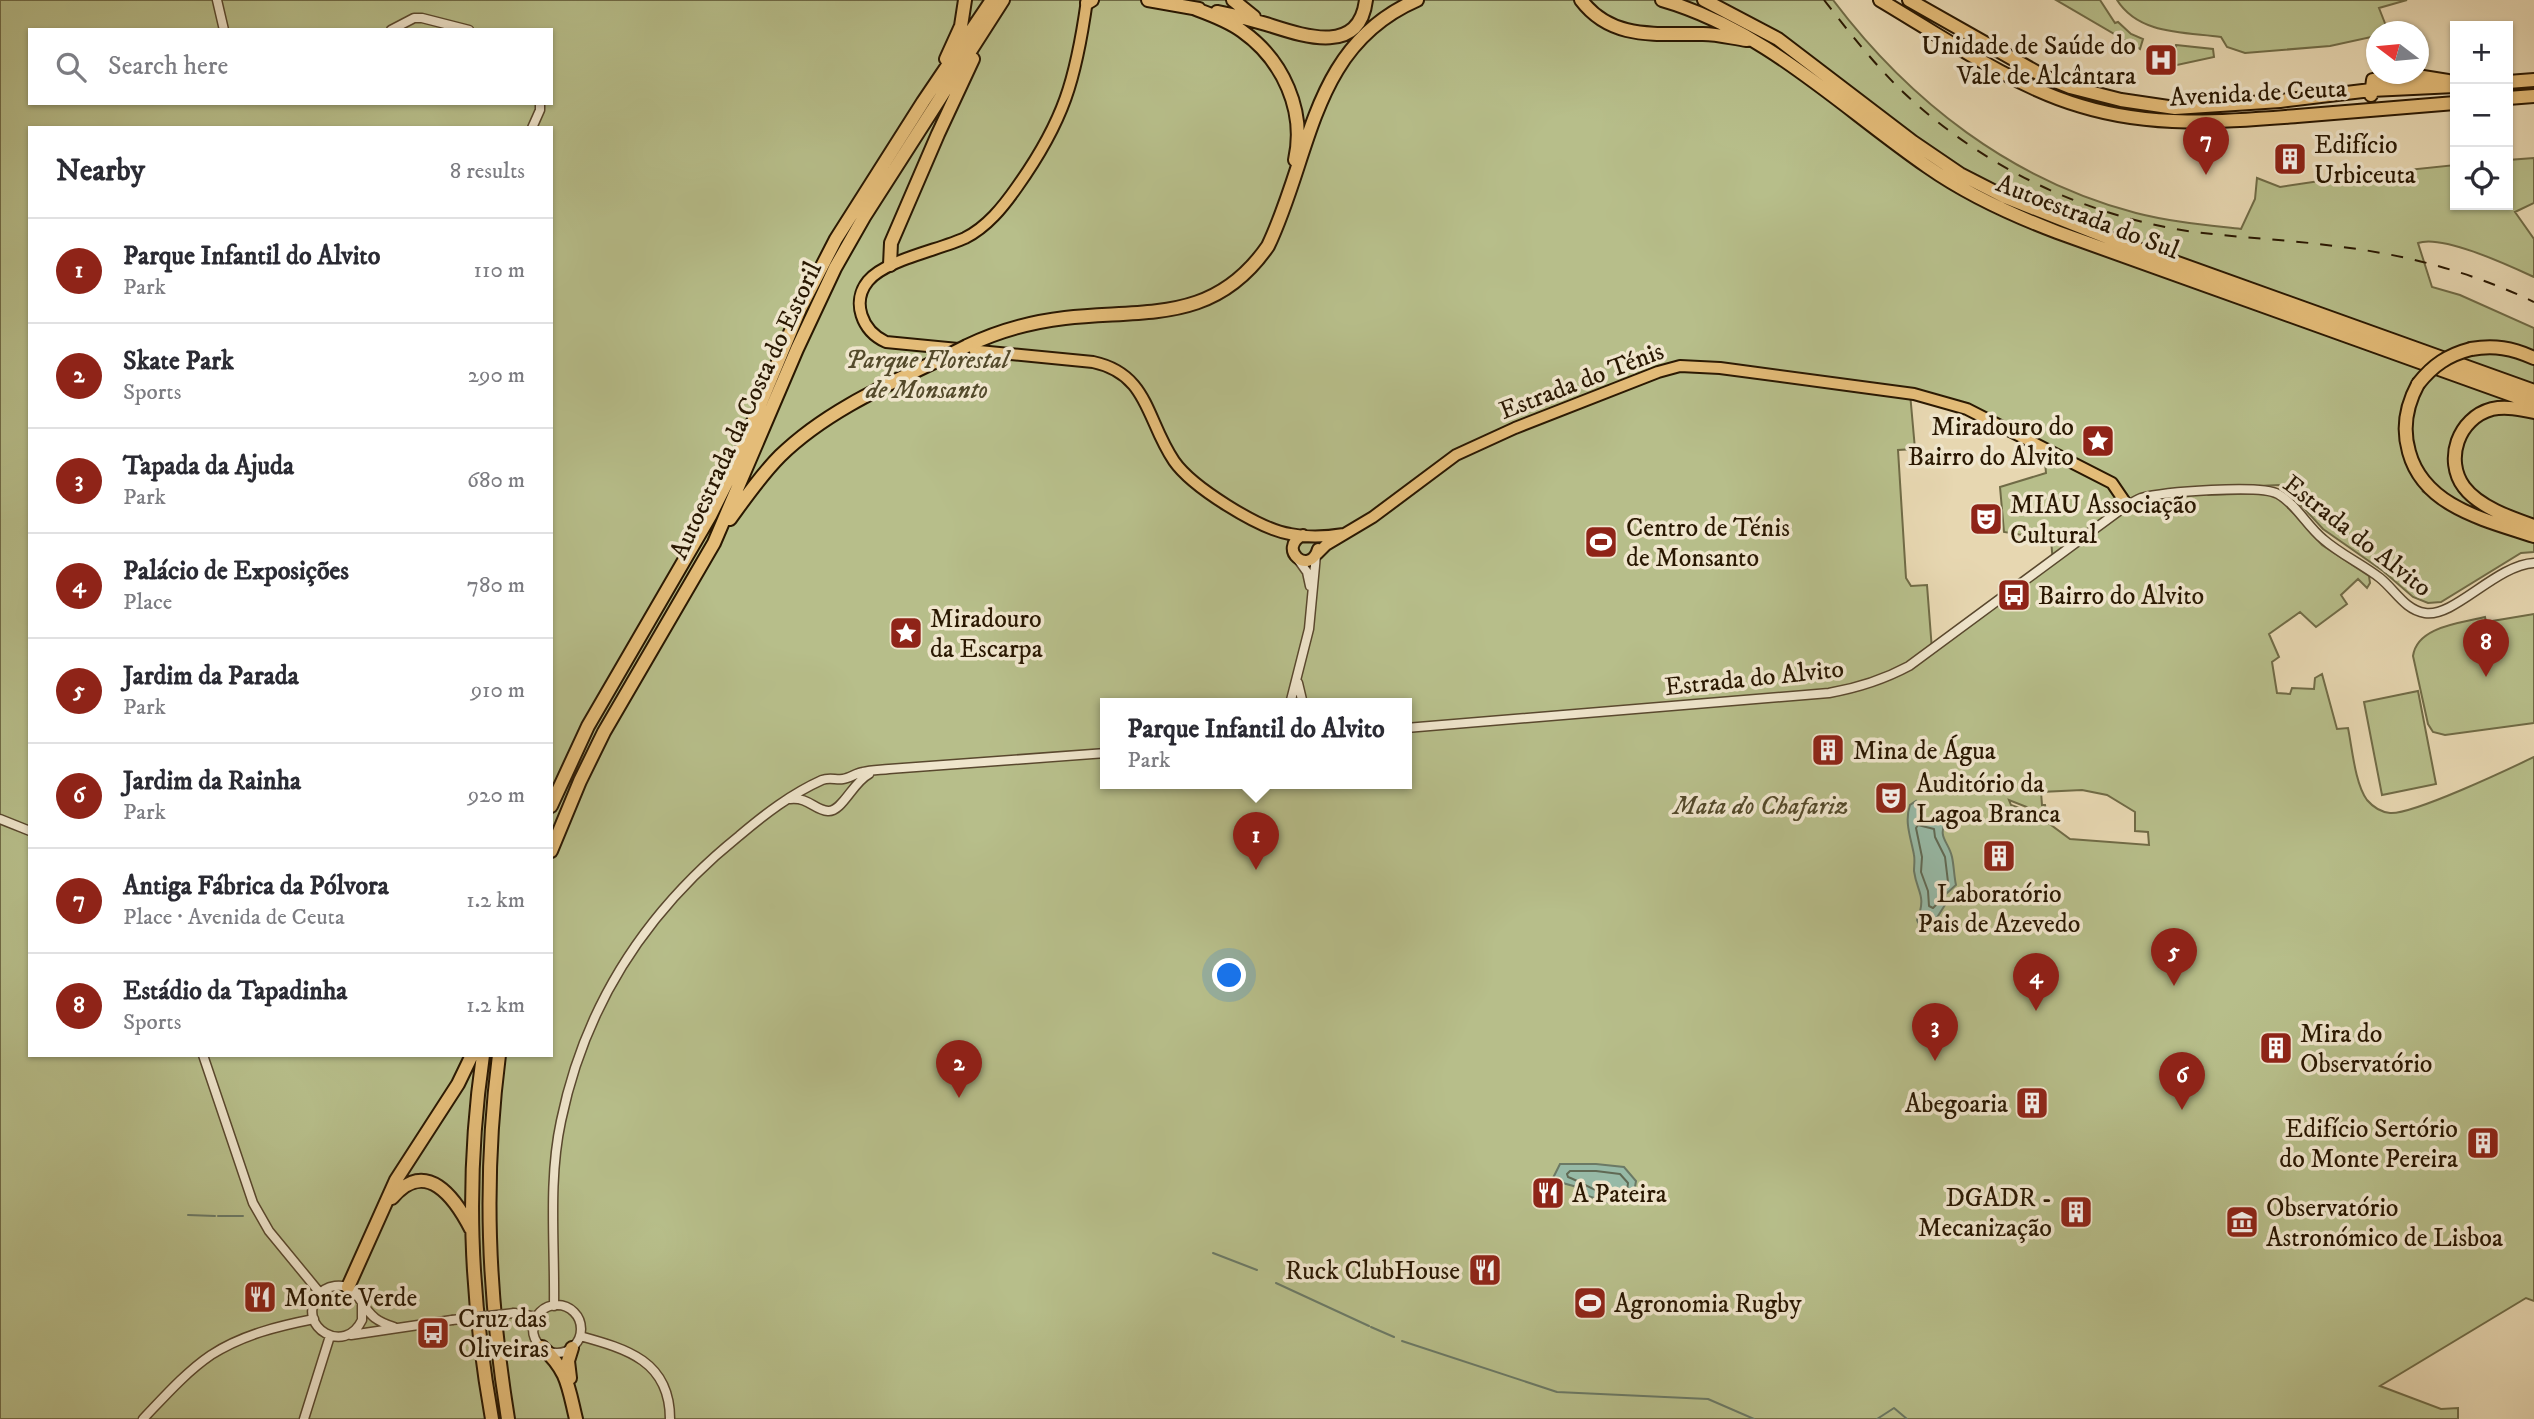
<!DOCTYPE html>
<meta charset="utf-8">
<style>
body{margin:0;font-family:"IM FELL DW Pica",serif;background:#f2f2f3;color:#2b2b33}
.controls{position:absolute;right:21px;top:21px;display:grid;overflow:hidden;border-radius:0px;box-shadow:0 2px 5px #0004}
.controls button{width:63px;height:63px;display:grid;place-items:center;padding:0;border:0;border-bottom:2px solid #e1e1e2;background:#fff;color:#2b2b33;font:35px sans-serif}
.compass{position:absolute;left:2366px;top:21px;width:63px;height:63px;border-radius:50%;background:#fff;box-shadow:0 2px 5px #0004;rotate:286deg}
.you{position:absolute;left:1230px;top:976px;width:24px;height:24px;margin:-18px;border:5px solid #fff;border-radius:50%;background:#1a73e8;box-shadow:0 0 0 10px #1a73e833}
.badge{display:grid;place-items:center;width:46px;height:46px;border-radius:50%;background:#8f2418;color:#fff;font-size:23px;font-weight:700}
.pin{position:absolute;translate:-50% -58px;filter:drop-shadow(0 2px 4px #0008)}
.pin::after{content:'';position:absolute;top:37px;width:24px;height:21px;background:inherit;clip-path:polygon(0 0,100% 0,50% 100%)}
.popup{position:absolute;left:1100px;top:698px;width:312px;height:91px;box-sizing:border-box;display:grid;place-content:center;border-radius:0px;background:#fff;filter:drop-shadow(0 2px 5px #0005);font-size:23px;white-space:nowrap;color:#7c7c81}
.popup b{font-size:26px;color:#2b2b33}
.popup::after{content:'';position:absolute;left:50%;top:100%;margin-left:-14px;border:14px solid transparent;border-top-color:#fff}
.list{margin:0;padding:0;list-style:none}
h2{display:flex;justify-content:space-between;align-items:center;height:91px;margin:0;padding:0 28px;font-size:30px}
h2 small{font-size:23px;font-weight:400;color:#7c7c81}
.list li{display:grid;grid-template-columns:46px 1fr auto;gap:21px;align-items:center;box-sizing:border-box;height:105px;padding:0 28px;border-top:2px solid #e1e1e2}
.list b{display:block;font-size:26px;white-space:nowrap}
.list p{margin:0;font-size:23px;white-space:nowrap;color:#7c7c81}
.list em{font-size:23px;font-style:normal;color:#7c7c81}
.icon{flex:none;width:38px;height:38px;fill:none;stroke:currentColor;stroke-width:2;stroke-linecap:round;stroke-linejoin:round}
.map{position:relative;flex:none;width:2534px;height:1419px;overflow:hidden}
.search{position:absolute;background:#fff;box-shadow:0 2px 5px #0004;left:28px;top:28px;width:525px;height:77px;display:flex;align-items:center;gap:18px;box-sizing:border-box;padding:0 24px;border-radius:0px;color:#7c7c81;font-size:26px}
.panel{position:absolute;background:#fff;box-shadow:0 2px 5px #0004;left:28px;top:126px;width:525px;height:931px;border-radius:0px}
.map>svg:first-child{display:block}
.green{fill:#b7be8a;stroke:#706b46;stroke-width:2;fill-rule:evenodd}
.water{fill:#97baa7;stroke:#6b7965;stroke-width:2}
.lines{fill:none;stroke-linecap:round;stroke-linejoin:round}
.shore{stroke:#606954;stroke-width:2}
.stream{stroke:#6b7965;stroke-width:2}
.minor-casing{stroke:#59482e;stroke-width:11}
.major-casing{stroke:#2a1802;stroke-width:14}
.highway-casing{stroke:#2a1802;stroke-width:16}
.minor{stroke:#efe5cc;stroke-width:8}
.major{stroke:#e4bc78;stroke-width:10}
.highway{stroke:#e4bc78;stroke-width:12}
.rail{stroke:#2a1802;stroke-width:2;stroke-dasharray:12 12;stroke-linecap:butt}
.minor-bridge-casing{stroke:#59482e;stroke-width:11;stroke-linecap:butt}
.highway-bridge-casing{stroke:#2a1802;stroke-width:16;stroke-linecap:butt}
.minor-bridge{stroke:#efe5cc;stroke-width:8}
.highway-bridge{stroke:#e4bc78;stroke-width:12}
.labels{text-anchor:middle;stroke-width:7;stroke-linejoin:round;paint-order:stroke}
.poi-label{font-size:26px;fill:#2a1802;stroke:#efe5cc;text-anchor:start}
.street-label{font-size:26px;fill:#2a1802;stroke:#efe5cc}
.park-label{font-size:26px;font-style:italic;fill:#544a2b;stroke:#efe5cc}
</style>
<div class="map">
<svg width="2534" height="1419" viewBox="0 0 2534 1419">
<rect width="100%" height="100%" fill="#e7d7b1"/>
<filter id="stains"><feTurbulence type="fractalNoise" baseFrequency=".00286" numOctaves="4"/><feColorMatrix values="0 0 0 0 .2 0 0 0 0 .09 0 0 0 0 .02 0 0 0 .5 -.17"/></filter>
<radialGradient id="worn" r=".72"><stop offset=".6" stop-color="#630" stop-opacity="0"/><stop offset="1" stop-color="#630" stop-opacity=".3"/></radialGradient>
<path class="green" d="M 0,0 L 1833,0 C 1910,102 2011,180 2136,213 C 2171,222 2206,225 2241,229 L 2255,199 L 2257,178 L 2280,187 L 2360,175 L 2455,165 L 2455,205 L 2508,205 L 2508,160 L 2534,158 L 2534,203 L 2515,212 L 2534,239 L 2534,277 C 2510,266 2442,234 2418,243 L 2432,287 L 2460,295 L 2534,328 L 2534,531 L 2422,491 L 2453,512 L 2534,543 L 2534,552 L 2521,553 L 2441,602 L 2428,603 L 2413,597 L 2383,571 L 2323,529 L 2289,492 L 2279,485 L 2214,488 L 2209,495 L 2268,493 L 2284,502 L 2322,545 L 2369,576 L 2370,583 L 2367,588 L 2358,579 L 2341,595 L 2347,604 L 2316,627 L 2300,612 L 2269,634 L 2279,657 L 2272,662 L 2277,693 L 2290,694 L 2292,688 L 2314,689 L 2315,678 L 2322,674 L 2337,729 L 2348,728 C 2352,747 2355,784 2367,800 C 2373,807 2381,812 2390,813 C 2412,815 2509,769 2534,757 L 2534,1301 L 2526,1298 L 2380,1386 L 2441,1409 L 2458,1408 L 2458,1419 L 0,1419 ZM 30,30 L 551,30 L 551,103 L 30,103 ZM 30,128 L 551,128 L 551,1055 L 30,1055 ZM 1910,393 L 1951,404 L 2044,452 L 2046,473 L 2000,487 L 2004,532 L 2051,540 L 2053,563 L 1932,650 L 1927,585 L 1911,586 L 1906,578 L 1898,450 L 1915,449 ZM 1106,704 L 1406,704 L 1406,784 L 1106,784 ZM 2082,790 L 2107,795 L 2135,812 L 2135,831 L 2148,832 L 2149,845 L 2070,839 L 2036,814 L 2011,805 L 2009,800 L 2047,815 L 2045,805 L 2042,805 L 2041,792 Z
M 2056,0 L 2100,0 L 2115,23 L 2118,22 L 2131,34 L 2143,39 L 2140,49 Z
M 2117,0 L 2407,0 L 2379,8 L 2388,31 L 2376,32 L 2376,36 L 2330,46 L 2245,53 L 2227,47 L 2221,37 C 2185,32 2139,35 2117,0 Z
M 2176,45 L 2213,49 L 2214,57 L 2177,65 L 2173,63 Z
M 2534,614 L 2534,723 L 2445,735 L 2433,732 L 2428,724 L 2413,656 C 2417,626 2462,623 2485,617 L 2486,622 Z
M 2418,691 L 2436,784 L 2382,795 L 2364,702 Z"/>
<path class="water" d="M 1916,801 L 1920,808 L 1919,813 L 1926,820 L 1933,821 L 1943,814 L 1946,816 L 1947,821 C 1936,836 1949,842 1952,857 C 1954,866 1954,876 1956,885 L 1946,894 L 1945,905 L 1929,930 L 1926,930 L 1920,927 L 1917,920 C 1927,895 1917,893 1914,871 C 1914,866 1915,860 1914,855 C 1911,838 1904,822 1910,805 Z
M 1560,1164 L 1596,1164 L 1624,1167 L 1636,1181 L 1633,1199 L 1610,1203 L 1588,1196 L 1577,1187 L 1559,1182 L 1553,1178 Z"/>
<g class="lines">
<path class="shore" d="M 1918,825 L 1934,829 L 1935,837 L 1945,857 L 1948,882 L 1940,891 L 1938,903 L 1933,908 L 1929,906 L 1928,891 L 1921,872 L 1922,857 L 1916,828 Z
M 1570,1171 L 1596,1171 L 1620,1174 L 1628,1183 L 1627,1191 C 1605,1202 1588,1184 1568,1177 L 1567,1174 Z"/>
<path class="stream" d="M 188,1215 L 215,1216
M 218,1216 L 243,1216
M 1213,1253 L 1257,1270
M 1276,1283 L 1369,1326
M 1371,1327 L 1394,1337
M 1402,1341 L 1557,1392 L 1708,1399 L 1754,1419
M 1877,1419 L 1894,1408 L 1907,1419"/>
<defs>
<path id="minor" d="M 217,0 L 224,30
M 391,30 L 414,18 L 422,18 L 469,30
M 532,128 L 540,110 L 540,103
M 1297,558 L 1307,572 L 1310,586
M 1298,683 L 1303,704
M 1290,704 L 1309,629 L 1316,555
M 1406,728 L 1829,693 C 1857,688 1883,680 1909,666 L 2127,505 C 2132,503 2136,500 2141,498 C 2163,492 2261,484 2278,494 C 2296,504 2307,526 2323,539 C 2340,554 2362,564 2380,578 C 2395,590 2405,610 2425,613 C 2454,618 2496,565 2534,563
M 790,799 C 809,797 814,810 828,811 C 842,812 853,782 869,774
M 0,819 L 30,831
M 203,1055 L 253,1203 L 269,1231 L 320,1293
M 362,1301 L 362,1320 C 345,1356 297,1327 317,1297 C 321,1291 328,1287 335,1286 C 358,1283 360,1307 375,1318 C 380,1322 388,1325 394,1327
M533 1329a24 24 0 1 1 48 0a24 24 0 1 1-48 0Z
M 554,1306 C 555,1245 548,1181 561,1121 C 585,1005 647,910 739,836 C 765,814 791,794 822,780 C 829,777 836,780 843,779 C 850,778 856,773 863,772 C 871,770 881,770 889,769 L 1106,753
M 514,1313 L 537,1317
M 351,1335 L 452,1320
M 580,1336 C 627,1349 670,1361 670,1419
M 143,1419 C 164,1397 186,1372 211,1355 C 242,1335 278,1326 314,1319
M 304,1419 L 330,1336"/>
<path id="major" d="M 1087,0 C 1076,79 1064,121 1017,187 C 1003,207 987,227 965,238 C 939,250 885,260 868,281 C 851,302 862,331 886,342 L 1093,362 C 1149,374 1146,420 1174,461 C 1192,487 1259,529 1290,534 C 1308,538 1326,537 1344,534
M 1303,535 C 1276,549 1310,577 1318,549
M 1317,554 L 1326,545 L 1373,517 L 1456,455 L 1515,428 L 1658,372 L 1680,366 L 1720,368 L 1914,394 L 1967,409 L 2112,483 L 2127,505"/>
<path id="highway" d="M 1148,0 L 1199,9
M 1233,0 L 1254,17
M 1581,0 C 1612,41 1657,33 1703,34 C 1718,34 1732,38 1747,40
M 1662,0 C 1766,30 1841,107 1928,167 C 1968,195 2012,215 2057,232 L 2534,403
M 1704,0 L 1778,39 L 1913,142 L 1960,174 L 2005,197 L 2119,242 L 2534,391
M 1880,0 C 1941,36 2014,87 2081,106 C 2153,128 2223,122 2297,116 C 2350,112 2402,107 2455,103
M 1909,0 L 2045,77 L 2070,87 L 2121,100 L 2175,108 L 2280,101 L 2371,90 L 2455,86
M 1087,3 L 1092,0
M 1193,8 C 1209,14 1227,20 1242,31 C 1283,60 1306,111 1295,160
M 1217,12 C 1234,15 1250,19 1266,24 C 1301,35 1359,57 1366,0
M 946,59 L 961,26 L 965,0
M 2508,82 L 2534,80
M 2371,95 L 2373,80 L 2417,76 L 2448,81
M 2508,98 L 2534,96
M 890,265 L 891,243 L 938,134 L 973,59
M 967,346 C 998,331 1031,322 1065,318 C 1147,309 1214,324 1268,246 C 1312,154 1311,46 1417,0
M 2471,349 C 2494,345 2512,348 2534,358
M 2418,384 C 2406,406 2402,428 2409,452 C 2424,507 2486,520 2534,536
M 2534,412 C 2520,409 2506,406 2492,409 C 2458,418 2444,460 2464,487 C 2479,507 2511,518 2534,526
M 730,519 C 746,497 761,475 780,456 C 827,410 891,383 949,355
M 551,806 L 588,726 L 710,516 L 732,472 L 800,309 L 836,239 L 923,102 L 992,0
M 551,851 L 580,781 L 604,732 L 714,543 L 797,349 L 835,268 L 864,217 L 1003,0
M 483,1055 C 465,1180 470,1295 492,1419
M 499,1055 C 483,1180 488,1295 508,1419
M 392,1198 C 426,1157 455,1198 471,1229
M 348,1287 L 396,1180 L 458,1084 L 472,1055
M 542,1347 C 568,1371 568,1386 576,1419
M 570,1378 L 568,1361 L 572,1348"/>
</defs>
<use href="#minor" class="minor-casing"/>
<use href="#major" class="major-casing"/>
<use href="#highway" class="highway-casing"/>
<use href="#minor" class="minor"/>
<use href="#major" class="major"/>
<use href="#highway" class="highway"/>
<path class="rail" d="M 1824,0 C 1849,32 1874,64 1903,92 C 1984,168 2085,216 2194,232 C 2243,238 2293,240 2342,247 C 2408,255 2474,273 2534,302"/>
<defs>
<path id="minor-bridge" d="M 452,1320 L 514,1313"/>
<path id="highway-bridge" d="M 949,355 L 967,346
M 2418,384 C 2433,365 2448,355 2471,349"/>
</defs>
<use href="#minor-bridge" class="minor-bridge-casing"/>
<use href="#highway-bridge" class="highway-bridge-casing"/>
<use href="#minor-bridge" class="minor-bridge"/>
<use href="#highway-bridge" class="highway-bridge"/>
</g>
<defs>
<symbol id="hospital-square" viewBox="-11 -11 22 22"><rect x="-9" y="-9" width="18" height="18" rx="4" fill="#8f2418" stroke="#efe5cc"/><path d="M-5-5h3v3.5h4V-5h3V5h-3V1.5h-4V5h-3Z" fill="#fff"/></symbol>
<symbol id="building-square" viewBox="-11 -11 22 22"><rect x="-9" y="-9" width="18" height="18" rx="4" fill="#8f2418" stroke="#efe5cc"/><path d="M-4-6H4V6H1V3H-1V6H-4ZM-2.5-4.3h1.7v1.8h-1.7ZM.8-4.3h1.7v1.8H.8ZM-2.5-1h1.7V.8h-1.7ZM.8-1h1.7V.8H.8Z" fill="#fff"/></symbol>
<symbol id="sight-square" viewBox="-11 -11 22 22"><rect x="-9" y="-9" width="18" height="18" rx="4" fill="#8f2418" stroke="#efe5cc"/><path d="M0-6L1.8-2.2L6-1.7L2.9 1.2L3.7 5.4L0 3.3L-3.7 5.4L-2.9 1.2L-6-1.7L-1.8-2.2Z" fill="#fff"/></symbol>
<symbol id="theatre-square" viewBox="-11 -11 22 22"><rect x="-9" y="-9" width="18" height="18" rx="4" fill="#8f2418" stroke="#efe5cc"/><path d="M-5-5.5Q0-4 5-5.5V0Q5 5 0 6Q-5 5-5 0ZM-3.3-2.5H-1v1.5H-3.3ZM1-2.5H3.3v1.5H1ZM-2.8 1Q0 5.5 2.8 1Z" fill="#fff"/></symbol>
<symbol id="stadium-square" viewBox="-11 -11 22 22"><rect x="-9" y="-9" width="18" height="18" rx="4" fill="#8f2418" stroke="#efe5cc"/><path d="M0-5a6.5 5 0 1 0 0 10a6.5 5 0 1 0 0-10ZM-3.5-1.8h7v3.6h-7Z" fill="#fff"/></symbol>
<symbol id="bus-square" viewBox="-11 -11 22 22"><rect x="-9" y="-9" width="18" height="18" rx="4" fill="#8f2418" stroke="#efe5cc"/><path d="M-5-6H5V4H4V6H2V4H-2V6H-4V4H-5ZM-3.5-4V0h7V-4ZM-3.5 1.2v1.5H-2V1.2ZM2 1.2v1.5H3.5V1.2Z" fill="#fff"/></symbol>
<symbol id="restaurant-square" viewBox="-11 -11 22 22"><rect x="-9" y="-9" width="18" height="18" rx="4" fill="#8f2418" stroke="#efe5cc"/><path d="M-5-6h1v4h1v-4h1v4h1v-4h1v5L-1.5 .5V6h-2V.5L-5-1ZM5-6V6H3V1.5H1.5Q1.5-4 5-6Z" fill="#fff"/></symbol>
<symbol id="museum-square" viewBox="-11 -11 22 22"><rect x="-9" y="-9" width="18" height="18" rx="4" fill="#8f2418" stroke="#efe5cc"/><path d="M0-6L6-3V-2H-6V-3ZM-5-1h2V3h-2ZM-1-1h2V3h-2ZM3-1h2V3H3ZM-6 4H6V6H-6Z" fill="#fff"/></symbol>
</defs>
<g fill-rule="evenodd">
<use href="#hospital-square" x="2142" y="41" width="38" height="38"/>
<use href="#building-square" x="2271" y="140" width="38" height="38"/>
<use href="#sight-square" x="2079" y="422" width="38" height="38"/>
<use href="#theatre-square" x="1967" y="500" width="38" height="38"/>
<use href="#stadium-square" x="1582" y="523" width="38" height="38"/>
<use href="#bus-square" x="1995" y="576" width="38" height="38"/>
<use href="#sight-square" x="887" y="614" width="38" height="38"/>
<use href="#building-square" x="1809" y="731" width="38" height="38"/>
<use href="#theatre-square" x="1872" y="779" width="38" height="38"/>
<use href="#building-square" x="1980" y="837" width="38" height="38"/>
<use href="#building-square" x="2257" y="1029" width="38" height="38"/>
<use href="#building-square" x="2013" y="1084" width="38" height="38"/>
<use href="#building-square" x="2464" y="1124" width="38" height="38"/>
<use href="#restaurant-square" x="1529" y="1174" width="38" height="38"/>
<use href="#building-square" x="2057" y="1193" width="38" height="38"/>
<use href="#museum-square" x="2223" y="1203" width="38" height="38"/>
<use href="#restaurant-square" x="1466" y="1251" width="38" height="38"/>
<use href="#restaurant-square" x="241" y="1278" width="38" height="38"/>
<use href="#stadium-square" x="1571" y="1284" width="38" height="38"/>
<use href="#bus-square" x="414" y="1314" width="38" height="38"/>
</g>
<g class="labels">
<g class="poi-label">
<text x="2136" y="54" text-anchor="end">Unidade de Saúde do<tspan x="2136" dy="30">Vale de Alcântara</tspan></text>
<text x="2314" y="153">Edifício<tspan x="2314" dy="30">Urbiceuta</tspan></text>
<text x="2074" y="435" text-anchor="end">Miradouro do<tspan x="2074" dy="30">Bairro do Alvito</tspan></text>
<text x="2010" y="513">MIAU Associação<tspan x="2010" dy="30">Cultural</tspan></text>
<text x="1626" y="536">Centro de Ténis<tspan x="1626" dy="30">de Monsanto</tspan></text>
<text x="2038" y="604">Bairro do Alvito</text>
<text x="930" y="627">Miradouro<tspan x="930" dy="30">da Escarpa</tspan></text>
<text x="1853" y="759">Mina de Água</text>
<text x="1916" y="792">Auditório da<tspan x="1916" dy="30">Lagoa Branca</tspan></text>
<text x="1999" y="902" text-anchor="middle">Laboratório<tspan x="1999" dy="30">Pais de Azevedo</tspan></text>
<text x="2300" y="1042">Mira do<tspan x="2300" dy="30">Observatório</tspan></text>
<text x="2008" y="1112" text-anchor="end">Abegoaria</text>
<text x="2458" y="1137" text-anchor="end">Edifício Sertório<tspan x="2458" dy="30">do Monte Pereira</tspan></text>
<text x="1572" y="1202">A Pateira</text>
<text x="2052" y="1206" text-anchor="end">DGADR -<tspan x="2052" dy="30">Mecanização</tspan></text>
<text x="2266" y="1216">Observatório<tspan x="2266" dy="30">Astronómico de Lisboa</tspan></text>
<text x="1460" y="1279" text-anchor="end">Ruck ClubHouse</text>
<text x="284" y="1306">Monte Verde</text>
<text x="1614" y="1312">Agronomia Rugby</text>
<text x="458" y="1327">Cruz das<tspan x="458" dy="30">Oliveiras</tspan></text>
</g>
<g class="street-label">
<text transform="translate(2258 92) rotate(-3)" y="9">Avenida de Ceuta</text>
<text transform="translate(2088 216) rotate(21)" y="9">Autoestrada do Sul</text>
<text transform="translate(1581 380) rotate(-21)" y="9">Estrada do Ténis</text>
<text transform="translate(745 410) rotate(-65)" y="9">Autoestrada da Costa do Estoril</text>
<text transform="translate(2358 535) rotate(38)" y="9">Estrada do Alvito</text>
<text transform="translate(1754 677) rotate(-6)" y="9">Estrada do Alvito</text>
</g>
<g class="park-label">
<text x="927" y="368">Parque Florestal<tspan x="927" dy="30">de Monsanto</tspan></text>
<text x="1761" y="814">Mata do Chafariz</text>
</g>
</g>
<rect width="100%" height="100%" filter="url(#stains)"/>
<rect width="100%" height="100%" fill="url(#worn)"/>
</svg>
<div class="controls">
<button>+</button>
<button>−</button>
<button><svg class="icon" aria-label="locate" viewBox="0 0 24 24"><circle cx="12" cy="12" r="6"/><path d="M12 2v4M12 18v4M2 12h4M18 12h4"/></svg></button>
</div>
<svg class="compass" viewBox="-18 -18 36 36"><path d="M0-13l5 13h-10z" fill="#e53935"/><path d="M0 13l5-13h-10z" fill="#7c7c81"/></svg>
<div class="you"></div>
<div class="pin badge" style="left:1256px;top:870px">1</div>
<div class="popup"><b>Parque Infantil do Alvito</b>Park</div>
<div class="pin badge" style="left:959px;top:1098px">2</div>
<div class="pin badge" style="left:1935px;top:1061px">3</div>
<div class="pin badge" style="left:2036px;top:1011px">4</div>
<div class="pin badge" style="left:2174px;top:986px">5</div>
<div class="pin badge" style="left:2182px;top:1110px">6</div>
<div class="pin badge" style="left:2206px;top:175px">7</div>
<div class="pin badge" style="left:2486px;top:677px">8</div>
<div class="search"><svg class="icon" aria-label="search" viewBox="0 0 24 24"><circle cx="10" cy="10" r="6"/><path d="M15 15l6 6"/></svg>Search here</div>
<section class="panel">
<h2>Nearby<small>8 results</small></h2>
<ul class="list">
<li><span class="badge">1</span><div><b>Parque Infantil do Alvito</b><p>Park</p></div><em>110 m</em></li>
<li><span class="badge">2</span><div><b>Skate Park</b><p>Sports</p></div><em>290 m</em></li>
<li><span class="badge">3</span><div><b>Tapada da Ajuda</b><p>Park</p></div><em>680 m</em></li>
<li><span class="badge">4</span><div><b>Palácio de Exposições</b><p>Place</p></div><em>780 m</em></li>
<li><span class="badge">5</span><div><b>Jardim da Parada</b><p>Park</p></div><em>910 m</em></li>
<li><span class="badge">6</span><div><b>Jardim da Rainha</b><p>Park</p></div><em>920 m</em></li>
<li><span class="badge">7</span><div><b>Antiga Fábrica da Pólvora</b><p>Place · Avenida de Ceuta</p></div><em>1.2 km</em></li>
<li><span class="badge">8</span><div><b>Estádio da Tapadinha</b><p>Sports</p></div><em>1.2 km</em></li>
</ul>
</section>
</div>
